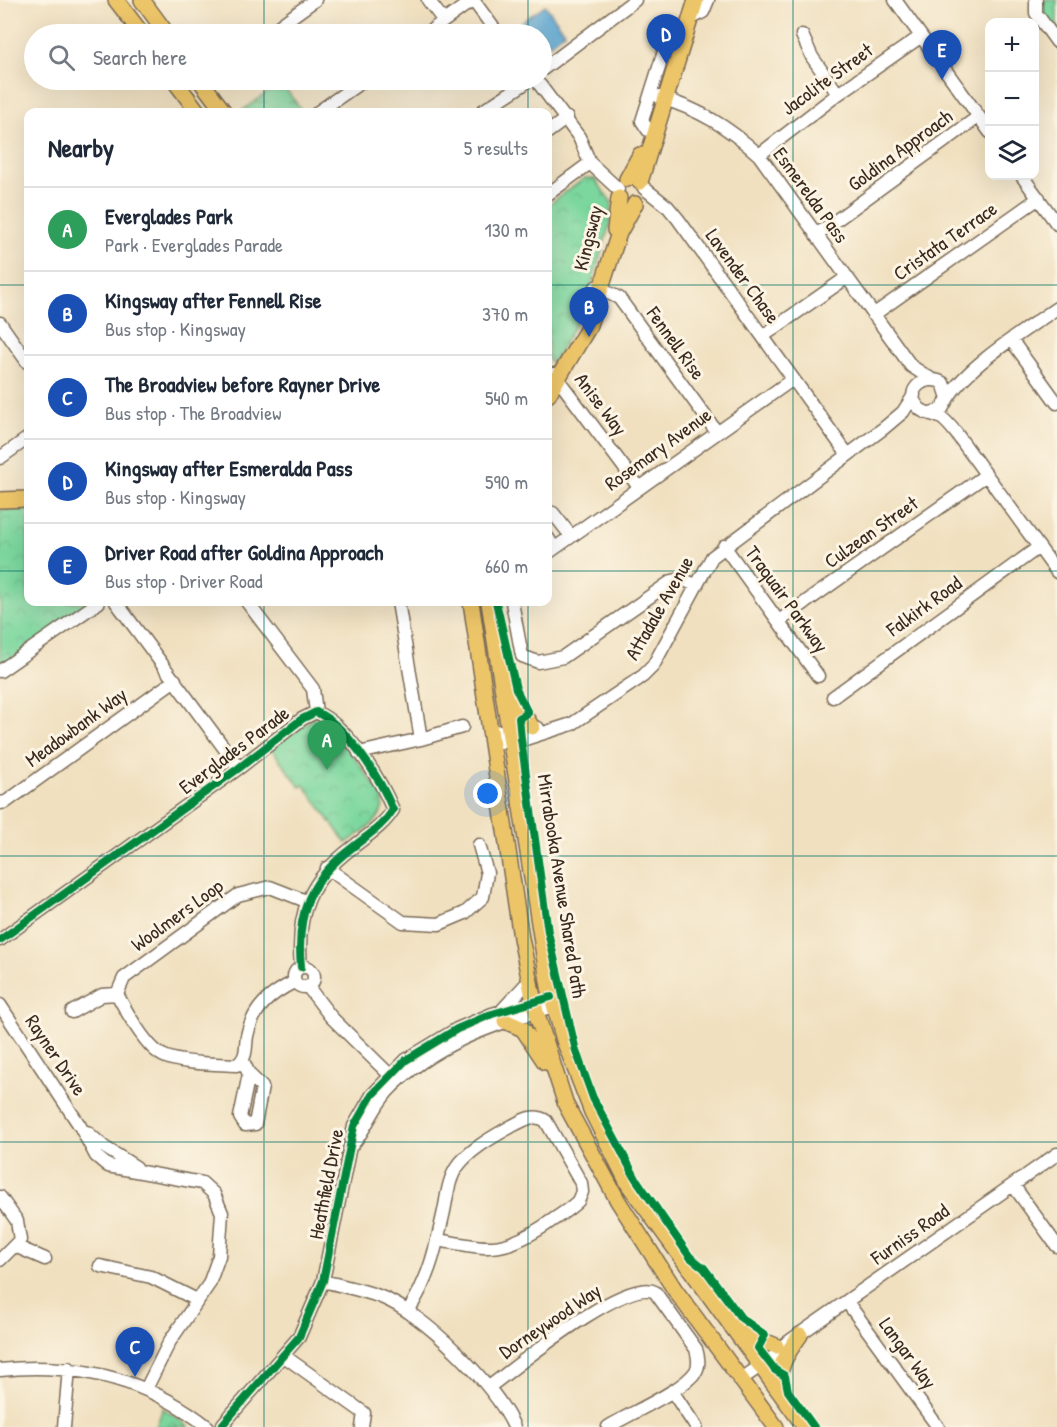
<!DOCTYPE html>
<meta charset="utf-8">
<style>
body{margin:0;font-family:"Patrick Hand",sans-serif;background:#f6f6f7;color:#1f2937}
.controls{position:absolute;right:18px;top:18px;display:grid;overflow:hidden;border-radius:12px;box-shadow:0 6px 24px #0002}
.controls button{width:54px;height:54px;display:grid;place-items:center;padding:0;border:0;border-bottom:2px solid #e0e1e3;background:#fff;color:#1f2937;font:30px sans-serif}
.you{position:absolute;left:488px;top:794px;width:21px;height:21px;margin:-15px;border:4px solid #fff;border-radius:50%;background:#1a73e8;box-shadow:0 0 0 9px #1a73e833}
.badge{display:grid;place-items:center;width:39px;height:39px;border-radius:50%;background:#7c3aed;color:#fff;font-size:20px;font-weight:700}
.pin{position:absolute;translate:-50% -50px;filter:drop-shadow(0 2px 3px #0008)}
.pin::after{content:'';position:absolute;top:32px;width:21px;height:18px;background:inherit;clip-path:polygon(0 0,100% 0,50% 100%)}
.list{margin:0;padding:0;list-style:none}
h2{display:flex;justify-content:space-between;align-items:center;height:78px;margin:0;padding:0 24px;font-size:26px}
h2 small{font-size:20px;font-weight:400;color:#747a83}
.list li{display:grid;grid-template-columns:39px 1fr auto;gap:18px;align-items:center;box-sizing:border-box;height:84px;padding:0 24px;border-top:2px solid #e0e1e3}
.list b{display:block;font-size:22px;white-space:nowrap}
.list p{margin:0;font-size:20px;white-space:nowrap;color:#747a83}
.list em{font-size:20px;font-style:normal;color:#747a83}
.icon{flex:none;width:33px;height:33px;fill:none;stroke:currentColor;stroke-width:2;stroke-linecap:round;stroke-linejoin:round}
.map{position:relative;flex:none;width:1057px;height:1427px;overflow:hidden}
.search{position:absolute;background:#fff;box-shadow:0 6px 24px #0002;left:24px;top:24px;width:528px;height:66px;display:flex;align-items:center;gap:15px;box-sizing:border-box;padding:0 21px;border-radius:33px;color:#747a83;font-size:22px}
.panel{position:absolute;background:#fff;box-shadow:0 6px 24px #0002;left:24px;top:108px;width:528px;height:498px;border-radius:12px}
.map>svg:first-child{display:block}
.wetland{fill:url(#wetland-marsh);stroke:#5c805e;stroke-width:1.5}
.park{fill:url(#park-crowns);stroke:#5c805e;stroke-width:1.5}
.water{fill:#57a3cf;stroke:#496676;stroke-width:1.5}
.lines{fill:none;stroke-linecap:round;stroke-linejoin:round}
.minor-casing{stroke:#7a6a57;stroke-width:15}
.major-casing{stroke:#7a6a57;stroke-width:18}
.minor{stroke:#fff;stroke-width:12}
.major{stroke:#edc569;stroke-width:15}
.cycleway-casing{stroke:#fcf5e5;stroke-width:11}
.cycleway{stroke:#00873e;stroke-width:8}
.grid{fill:none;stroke:#0f766e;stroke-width:1.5;stroke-opacity:0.55}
.labels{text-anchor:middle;stroke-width:6;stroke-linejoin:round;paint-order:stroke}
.street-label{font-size:20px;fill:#3b2a1e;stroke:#fcf5e5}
</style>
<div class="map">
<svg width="1057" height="1427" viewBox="0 0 1057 1427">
<defs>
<pattern id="wetland-marsh" width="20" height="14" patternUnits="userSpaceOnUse" patternTransform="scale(1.5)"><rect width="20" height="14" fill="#7cd79e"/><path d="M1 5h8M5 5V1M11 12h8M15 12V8" fill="none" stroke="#6cb988"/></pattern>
<pattern id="park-crowns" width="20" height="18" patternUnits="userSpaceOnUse" patternTransform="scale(1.5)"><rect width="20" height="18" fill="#7cd79e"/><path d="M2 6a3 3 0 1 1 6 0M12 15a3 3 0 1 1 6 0" fill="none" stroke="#6cb988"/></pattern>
</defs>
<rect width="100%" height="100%" fill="#fcf5e5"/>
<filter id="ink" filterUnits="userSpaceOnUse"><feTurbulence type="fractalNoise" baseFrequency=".0167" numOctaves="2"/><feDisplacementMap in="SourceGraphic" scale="12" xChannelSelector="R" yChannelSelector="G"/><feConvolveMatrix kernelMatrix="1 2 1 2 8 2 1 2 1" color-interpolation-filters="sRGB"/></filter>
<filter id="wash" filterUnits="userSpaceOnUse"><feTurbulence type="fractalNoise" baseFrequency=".008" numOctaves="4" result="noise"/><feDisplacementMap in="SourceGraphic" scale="24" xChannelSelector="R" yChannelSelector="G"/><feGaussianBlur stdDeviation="1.35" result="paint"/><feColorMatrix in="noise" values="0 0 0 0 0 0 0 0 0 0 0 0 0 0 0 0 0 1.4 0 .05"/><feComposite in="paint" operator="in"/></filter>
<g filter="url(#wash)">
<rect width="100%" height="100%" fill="#f0e0c0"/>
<path class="wetland" d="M 281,83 L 303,112 L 240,112 Z"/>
<path class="park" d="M 1040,0 L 1057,0 L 1057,35 L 1040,13 Z
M 585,178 L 595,179 L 612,203 L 610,224 L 584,310 L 552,364 L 548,359 L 548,205 Z
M 28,509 L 28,602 L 100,602 L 0,668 L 0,510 Z
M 315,717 L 329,722 L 383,797 C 386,821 363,831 346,843 L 304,785 L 300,787 L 271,748 Z
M 163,1408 L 189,1427 L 156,1427 Z"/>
<path class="water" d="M 545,5 L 565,32 L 542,50 L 542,34 L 512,34 L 509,31 Z"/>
</g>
<g filter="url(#ink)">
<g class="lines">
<defs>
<path id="minor" d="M 428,0 L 444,21
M 473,0 L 498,34
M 895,0 L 990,132
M 1036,0 L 1036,13 L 1057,42
M 690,19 L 703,12 L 708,0
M 268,34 L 315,0
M 426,34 L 473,0
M 802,35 L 812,57 L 838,94
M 543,69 L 635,0
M 540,85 L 579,137 L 590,163 L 618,189
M 659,97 C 700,110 727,126 759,155 L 911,366 L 931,379
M 318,112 L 364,80
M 481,112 L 524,84
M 648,130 L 642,121 L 666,45 L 679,37
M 548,132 L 567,118
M 759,155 L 838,94 L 920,37
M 1022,176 L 1057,224
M 644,188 L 668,207 L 678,219 L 848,455
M 548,194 L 590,163
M 816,235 L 978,117
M 596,287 L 619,298 L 716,431
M 873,315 L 1039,198
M 0,323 L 28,363
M 763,336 L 846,278
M 1012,341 L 1057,403
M 554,374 L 638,486
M 948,398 C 968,365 1024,331 1057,308
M 931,413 L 942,409 L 948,398 L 943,383 C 926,373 903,390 918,407 C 924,415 936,413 943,419 C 948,423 952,428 956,433 L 1057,572
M 0,458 L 28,438
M 548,512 L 553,513 L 571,536
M 548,538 L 554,548
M 724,546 L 818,676
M 548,553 L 793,379
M 116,602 L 239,768
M 247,602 L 313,689 L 316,712
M 512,602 L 522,656 L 538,662 L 563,657 L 672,581 L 681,579 L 696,585
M 779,621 L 986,475
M 0,671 L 99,602
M 833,697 L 1039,547
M 490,732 L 538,728
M 421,739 L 462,727
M 492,743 L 525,739 L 572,724 L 643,676 L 653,666 L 712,557 L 884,428 L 903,412 L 914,395
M 359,753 L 421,739 L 398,602
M 0,803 L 6,802 L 175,680
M 327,868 L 403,922 L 439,924 L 465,913 L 483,897 L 487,873 L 479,845
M 0,940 L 239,768 L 302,719 L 316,712 C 347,726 380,778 393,810 C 383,826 368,835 353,847 C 309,880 296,913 301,967
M294 977a10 10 0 1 1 20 0a10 10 0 1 1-20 0Z
M 294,982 C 270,994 253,1008 247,1036 C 245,1047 248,1057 237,1065 C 219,1064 177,1064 162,1055 C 146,1047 125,1009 117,994 L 124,978 L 238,895 L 270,887 L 306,901
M 308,987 L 331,1017 L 395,1080
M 0,1005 L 80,1126 L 96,1156 L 108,1166 L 202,1183 L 214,1194 L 222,1213 L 219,1256 L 209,1284 L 170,1341 L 146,1389
M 503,1009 L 529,981
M 72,1012 L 102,995 L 117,994
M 243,1061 L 249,1074 L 240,1117 L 245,1125 L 255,1124 L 262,1087 L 249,1074
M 87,1132 L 104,1147 L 136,1167
M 352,1145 C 366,1129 373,1108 387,1092 C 431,1044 493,1025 553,1006
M 1013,1185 L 1057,1246
M 0,1197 L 17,1221 L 20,1240 L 0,1260
M 15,1246 L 45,1259
M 100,1266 L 151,1277 L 197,1300
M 323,1281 C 342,1286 363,1290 381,1297 C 423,1313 496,1385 514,1427
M 847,1302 L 938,1427
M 408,1311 C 429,1280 436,1247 444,1211 C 447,1197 448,1180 457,1167 C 470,1149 493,1137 512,1126 C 523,1120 535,1113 546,1121 L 581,1183 L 582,1192 L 578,1201 C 568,1211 555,1218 544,1226 C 499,1255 488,1248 437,1240
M 284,1356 L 364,1413 L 362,1427
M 0,1370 C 77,1362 147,1379 208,1427
M 740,1380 L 778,1354 L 784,1345 L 1057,1154
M 489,1387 C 516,1367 626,1276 655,1292 L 696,1349 C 698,1356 700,1364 696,1371 C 683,1391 630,1413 608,1427
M 672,1391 L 696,1427
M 223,1424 L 299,1337 L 323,1281 L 354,1126 L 372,1095 L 406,1060 L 457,1029 L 492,1014 L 551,997
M 64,1427 L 69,1368"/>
<path id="major" d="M 116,0 L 142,34
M 142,0 L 167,34
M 174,80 L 198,112
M 200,80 L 224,112
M 627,179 L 640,155
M 640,182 L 696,0
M 615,230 L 619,198
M 548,395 L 588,328 L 619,233 L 635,204
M 0,500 L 28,499
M 471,602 L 521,938 L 536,1012 L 566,1105 L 618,1201 L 675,1290 L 776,1427
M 489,602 L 549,987 L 564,1040 L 592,1112 L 629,1185 L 805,1427
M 509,684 L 515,702 L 532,727
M 505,1021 L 523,1029 L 545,1062
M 733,1323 L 756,1338 L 776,1346
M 781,1392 C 775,1370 787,1353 800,1335"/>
</defs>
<use href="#minor" class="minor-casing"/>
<use href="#major" class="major-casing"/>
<use href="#minor" class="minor"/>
<use href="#major" class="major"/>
<defs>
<path id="cycleway" d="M 496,602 L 516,689 L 528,713 L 519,718 L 521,739 L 548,932 L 576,1051 L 593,1098 L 636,1179 L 690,1257 L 704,1268 L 741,1318 L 765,1335 L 758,1348 L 775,1370 L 785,1376 L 788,1391 L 814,1427
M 0,940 L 239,768 L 302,719 L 316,712 C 347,726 380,778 393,810 C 383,826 368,835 353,847 C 309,880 296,913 301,967
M 223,1424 L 299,1337 L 323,1281 L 354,1126 L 372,1095 L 406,1060 L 457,1029 L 492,1014 L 551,997"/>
</defs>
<use href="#cycleway" class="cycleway-casing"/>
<use href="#cycleway" class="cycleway"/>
</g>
</g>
<path class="grid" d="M 264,0 L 264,34M 528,0 L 528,34M 793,0 L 793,1427M 264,80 L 264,112M 528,80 L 528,112M 0,285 L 28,285M 548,285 L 1057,285M 0,571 L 28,571M 548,571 L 1057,571M 264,602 L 264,1427M 528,602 L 528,1427M 0,856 L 1057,856M 0,1142 L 1057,1142"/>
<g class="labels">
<g class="street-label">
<text transform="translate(827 79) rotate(-36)" y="7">Jacolite Street</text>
<text transform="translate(900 150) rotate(-36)" y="7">Goldina Approach</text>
<text transform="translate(811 195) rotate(54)" y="7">Esmerelda Pass</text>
<text transform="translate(588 238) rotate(-76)" y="7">Kingsway</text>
<text transform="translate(945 241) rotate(-35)" y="7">Cristata Terrace</text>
<text transform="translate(743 276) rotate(54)" y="7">Lavender Chase</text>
<text transform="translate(676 343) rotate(54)" y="7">Fennell Rise</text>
<text transform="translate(601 404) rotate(53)" y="7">Anise Way</text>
<text transform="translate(658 449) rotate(-36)" y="7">Rosemary Avenue</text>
<text transform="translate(871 532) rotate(-35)" y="7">Culzean Street</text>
<text transform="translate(787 599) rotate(54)" y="7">Traquair Parkway</text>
<text transform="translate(924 606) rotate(-36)" y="7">Falkirk Road</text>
<text transform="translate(659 608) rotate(-60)" y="7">Attadale Avenue</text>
<text transform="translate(76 727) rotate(-36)" y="7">Meadowbank Way</text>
<text transform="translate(234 750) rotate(-37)" y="7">Everglades Parade</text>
<text transform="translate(562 886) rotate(81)" y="7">Mirrabooka Avenue Shared Path</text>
<text transform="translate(177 915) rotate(-36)" y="7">Woolmers Loop</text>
<text transform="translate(56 1055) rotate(56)" y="7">Rayner Drive</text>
<text transform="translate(326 1184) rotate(-79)" y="7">Heathfield Drive</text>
<text transform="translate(910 1234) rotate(-35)" y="7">Furniss Road</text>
<text transform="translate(550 1321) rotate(-34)" y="7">Dorneywood Way</text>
<text transform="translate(908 1353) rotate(54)" y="7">Langar Way</text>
</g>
</g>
</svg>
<div class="controls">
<button>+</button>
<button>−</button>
<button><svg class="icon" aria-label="layers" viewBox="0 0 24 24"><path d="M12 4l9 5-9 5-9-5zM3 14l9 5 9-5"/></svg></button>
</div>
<div class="you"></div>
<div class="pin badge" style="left:327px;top:770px;background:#2e9e5b">A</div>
<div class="pin badge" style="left:589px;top:337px;background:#1a4fb4">B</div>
<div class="pin badge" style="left:135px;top:1377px;background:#1a4fb4">C</div>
<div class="pin badge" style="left:666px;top:64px;background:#1a4fb4">D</div>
<div class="pin badge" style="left:942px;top:80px;background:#1a4fb4">E</div>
<div class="search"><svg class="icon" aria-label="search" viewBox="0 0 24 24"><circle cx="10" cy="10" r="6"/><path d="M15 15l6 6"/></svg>Search here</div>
<section class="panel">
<h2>Nearby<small>5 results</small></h2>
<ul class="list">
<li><span class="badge" style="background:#2e9e5b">A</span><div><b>Everglades Park</b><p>Park · Everglades Parade</p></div><em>130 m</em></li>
<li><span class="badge" style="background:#1a4fb4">B</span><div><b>Kingsway after Fennell Rise</b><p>Bus stop · Kingsway</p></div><em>370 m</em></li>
<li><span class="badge" style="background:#1a4fb4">C</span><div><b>The Broadview before Rayner Drive</b><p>Bus stop · The Broadview</p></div><em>540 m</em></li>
<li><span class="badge" style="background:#1a4fb4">D</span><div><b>Kingsway after Esmeralda Pass</b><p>Bus stop · Kingsway</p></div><em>590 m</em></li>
<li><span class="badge" style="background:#1a4fb4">E</span><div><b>Driver Road after Goldina Approach</b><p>Bus stop · Driver Road</p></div><em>660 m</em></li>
</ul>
</section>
</div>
